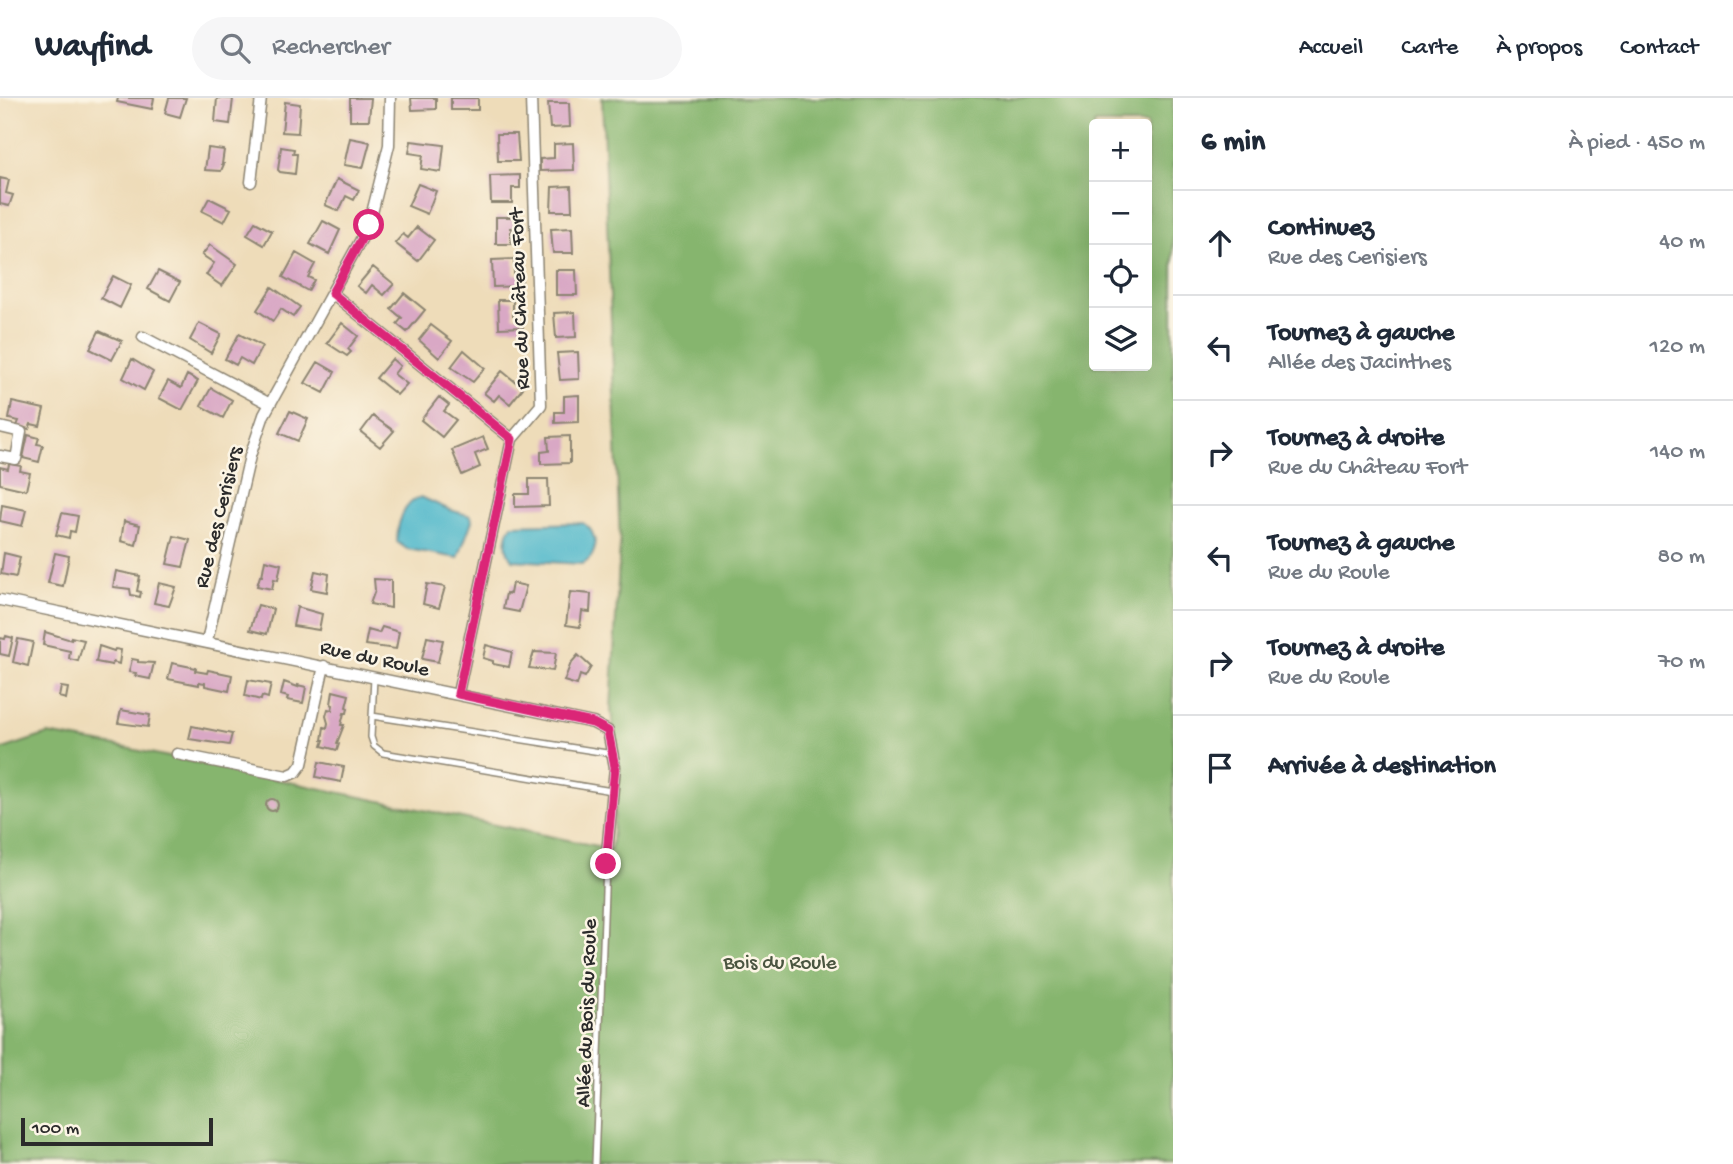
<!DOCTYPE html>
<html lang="fr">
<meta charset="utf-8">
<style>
body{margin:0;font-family:"Gochi Hand",sans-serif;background:#f6f6f7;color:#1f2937}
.controls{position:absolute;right:21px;top:21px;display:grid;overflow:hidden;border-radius:7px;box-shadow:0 7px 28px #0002}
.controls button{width:63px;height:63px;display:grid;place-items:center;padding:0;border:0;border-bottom:2px solid #e0e1e3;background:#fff;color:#1f2937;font:35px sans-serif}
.scale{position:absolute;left:21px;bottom:18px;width:192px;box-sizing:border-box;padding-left:7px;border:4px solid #2b2b2b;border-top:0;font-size:19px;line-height:24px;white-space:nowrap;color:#2b2b2b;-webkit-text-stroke:5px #fcf5e5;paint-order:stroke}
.stop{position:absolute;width:21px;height:21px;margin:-16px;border:5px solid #db2777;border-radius:50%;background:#fff}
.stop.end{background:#db2777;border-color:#fff;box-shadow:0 2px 7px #0008}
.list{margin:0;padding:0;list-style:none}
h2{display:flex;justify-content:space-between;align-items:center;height:91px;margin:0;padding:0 28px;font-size:30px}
h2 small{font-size:23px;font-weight:400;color:#747a83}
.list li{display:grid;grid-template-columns:46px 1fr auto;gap:21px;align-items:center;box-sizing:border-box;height:105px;padding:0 28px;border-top:2px solid #e0e1e3}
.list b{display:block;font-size:26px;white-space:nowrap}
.list p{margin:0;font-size:23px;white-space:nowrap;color:#747a83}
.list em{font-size:23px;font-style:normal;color:#747a83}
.icon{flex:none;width:38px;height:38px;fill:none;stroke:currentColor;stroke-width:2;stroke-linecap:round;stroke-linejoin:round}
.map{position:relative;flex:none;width:1173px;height:1066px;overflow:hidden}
header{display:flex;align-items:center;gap:42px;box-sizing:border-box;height:98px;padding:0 35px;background:#fff;border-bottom:2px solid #e0e1e3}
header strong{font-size:33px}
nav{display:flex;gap:38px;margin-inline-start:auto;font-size:24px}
.search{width:490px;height:63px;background:#f6f6f7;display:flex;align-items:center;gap:18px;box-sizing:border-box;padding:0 24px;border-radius:38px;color:#747a83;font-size:26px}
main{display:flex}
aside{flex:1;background:#fff}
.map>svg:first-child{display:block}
.forest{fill:#86b56e;stroke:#58704c;stroke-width:2;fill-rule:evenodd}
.water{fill:#4db7cb;stroke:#3c717b;stroke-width:2}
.building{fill:#d9a8c5}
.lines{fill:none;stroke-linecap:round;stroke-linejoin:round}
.lane-casing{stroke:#8c8472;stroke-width:8}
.street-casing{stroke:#8c8472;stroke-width:13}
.lane{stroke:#fff;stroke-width:5}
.street{stroke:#fff;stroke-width:10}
.route{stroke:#db2777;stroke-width:9}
.labels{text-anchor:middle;stroke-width:5;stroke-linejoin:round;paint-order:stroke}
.street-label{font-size:21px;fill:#2b2b2b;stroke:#fcf5e5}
.park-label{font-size:21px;fill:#4a5540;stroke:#fcf5e5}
</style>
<header>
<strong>Wayfind</strong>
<div class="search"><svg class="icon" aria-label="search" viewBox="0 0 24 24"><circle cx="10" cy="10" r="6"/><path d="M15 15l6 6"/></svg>Rechercher</div>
<nav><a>Accueil</a><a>Carte</a><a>À propos</a><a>Contact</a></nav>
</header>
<main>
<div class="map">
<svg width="1173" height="1066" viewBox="0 0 1173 1066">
<rect width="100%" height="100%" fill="#fcf5e5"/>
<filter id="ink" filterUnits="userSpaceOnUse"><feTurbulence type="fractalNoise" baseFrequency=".0143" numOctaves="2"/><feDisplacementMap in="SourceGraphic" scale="14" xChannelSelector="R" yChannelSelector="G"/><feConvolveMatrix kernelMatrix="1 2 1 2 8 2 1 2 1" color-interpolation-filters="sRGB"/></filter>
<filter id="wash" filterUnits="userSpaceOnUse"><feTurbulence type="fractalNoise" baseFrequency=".00686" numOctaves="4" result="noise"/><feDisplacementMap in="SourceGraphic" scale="28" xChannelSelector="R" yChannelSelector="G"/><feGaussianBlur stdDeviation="1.57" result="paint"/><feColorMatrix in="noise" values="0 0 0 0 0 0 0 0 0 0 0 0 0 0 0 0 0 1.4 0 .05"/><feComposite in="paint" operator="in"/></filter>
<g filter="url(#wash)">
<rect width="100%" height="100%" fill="#eedcb9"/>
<path class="forest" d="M 602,0 L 1173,0 L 1173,1066 L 0,1066 L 0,652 L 48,636 L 121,649 L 611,751 L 619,677 L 611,612 L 620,445 ZM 1094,26 L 1147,26 L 1147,268 L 1094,268 Z"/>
<path class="water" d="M 421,399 L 450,412 L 471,418 L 472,423 L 458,460 L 407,451 L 397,444 C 397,427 403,404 421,399 Z
M 583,425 C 599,434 599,459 582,466 L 512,462 C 504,451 505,438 512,427 Z"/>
<g id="blocks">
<path class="building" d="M 118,0 L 154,0 L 152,11 L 117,4 Z
M 169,0 L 186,0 L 180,19 L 165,15 Z
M 217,0 L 233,1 L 230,26 L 215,24 Z
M 350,0 L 371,0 L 369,22 L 350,22 Z
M 411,0 L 436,0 L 436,11 L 412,12 Z
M 451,0 L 478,0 L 478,12 L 451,12 Z
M 285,4 L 300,6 L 298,35 L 282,34 Z
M 548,5 L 569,5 L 570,29 L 550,30 Z
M 497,36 L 517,36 L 519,63 L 498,63 Z
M 350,40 L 370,44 L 363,70 L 344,67 Z
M 411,43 L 444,47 L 441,74 L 421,71 L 423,57 L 409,55 Z
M 573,45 L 574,72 L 540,73 L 540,61 L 554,60 L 554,46 Z
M 281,49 L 294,51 L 293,56 L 297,56 L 295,76 L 280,74 L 278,72 Z
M 208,50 L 224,52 L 222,66 L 224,66 L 221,73 L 205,72 Z
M 520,77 L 520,90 L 512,90 L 512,105 L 491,105 L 490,78 Z
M 0,80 L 9,82 L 6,95 L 13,97 L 9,108 L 0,106 Z
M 337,81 L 359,92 L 354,102 L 346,98 L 339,113 L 325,107 Z
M 418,86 L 436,93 L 427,116 L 408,108 Z
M 571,88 L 572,113 L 551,113 L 552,89 Z
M 209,100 L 231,111 L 224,124 L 202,113 Z
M 496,119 L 520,119 L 521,130 L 511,130 L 511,146 L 496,146 Z
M 323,123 L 340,132 L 329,156 L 310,146 Z
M 255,124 L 272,133 L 264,147 L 247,137 Z
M 417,129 L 434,142 L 418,163 L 395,145 L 403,136 L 408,140 Z
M 572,130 L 573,155 L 553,155 L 551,131 Z
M 210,147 L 237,166 L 222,188 L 206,177 L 214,165 L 202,157 Z
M 296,155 L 315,166 L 308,179 L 314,182 L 308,193 L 283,179 Z
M 514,161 L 514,176 L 522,176 L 522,188 L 493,189 L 492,162 Z
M 373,169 L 394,186 L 384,197 L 372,187 L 366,195 L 357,188 Z
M 556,172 L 576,172 L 577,197 L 556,197 Z
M 158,173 L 180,184 L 170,203 L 148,191 Z
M 113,178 L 131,187 L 120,210 L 101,200 Z
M 272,189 L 300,209 L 293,219 L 281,211 L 273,223 L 257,212 Z
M 404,195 L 425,212 L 407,234 L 397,226 L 402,220 L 391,211 Z
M 498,202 L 513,202 L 513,218 L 523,218 L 523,229 L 499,230 Z
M 575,214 L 576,239 L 556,240 L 554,215 Z
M 199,225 L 221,236 L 211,255 L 190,242 Z
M 342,225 L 358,238 L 348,251 L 351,254 L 347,258 L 327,245 Z
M 431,227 L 452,243 L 439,260 L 419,242 Z
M 99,233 L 122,243 L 112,262 L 90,251 Z
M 239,236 L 262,248 L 252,267 L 240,260 L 236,267 L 225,261 Z
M 464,252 L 485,270 L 473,284 L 451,269 Z
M 578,254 L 579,281 L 560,282 L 557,255 Z
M 132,261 L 153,274 L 144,292 L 123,280 Z
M 392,261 L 400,268 L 394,276 L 407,286 L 397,297 L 376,280 Z
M 318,264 L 335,274 L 324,295 L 305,285 Z
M 502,273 L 523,290 L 510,306 L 499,297 L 494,303 L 484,295 Z
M 187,277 L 198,283 L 182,312 L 159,300 L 168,283 L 181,290 Z
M 211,290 L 232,302 L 223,320 L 201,308 Z
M 579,297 L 579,324 L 555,325 L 555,314 L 564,314 L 564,298 Z
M 439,299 L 449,307 L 444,313 L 456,322 L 442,339 L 421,322 Z
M 12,304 L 44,311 L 40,328 L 31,326 L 29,331 L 17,328 L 19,323 L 9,321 Z
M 290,313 L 308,321 L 298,343 L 279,335 Z
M 373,318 L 394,333 L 380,349 L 361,334 Z
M 28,337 L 39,340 L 37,346 L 43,347 L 39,364 L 23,360 Z
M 570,338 L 570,365 L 541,366 L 541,354 L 549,353 L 548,339 Z
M 483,339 L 488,351 L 475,356 L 480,369 L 462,377 L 452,352 Z
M 9,366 L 21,368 L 20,373 L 30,375 L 26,392 L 0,386 L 0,369 L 8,371 Z
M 529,381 L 548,381 L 549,408 L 515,409 L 515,396 L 529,396 Z
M 2,407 L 26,412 L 22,428 L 0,423 Z
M 62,415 L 78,418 L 75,434 L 70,433 L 69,440 L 56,437 Z
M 124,423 L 140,427 L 136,447 L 121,443 Z
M 174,438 L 190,442 L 183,469 L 167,466 Z
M 4,455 L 20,459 L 16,479 L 1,476 Z
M 55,455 L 69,458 L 63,488 L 48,485 Z
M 265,462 L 281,466 L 278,482 L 274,481 L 272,491 L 257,488 L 260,478 L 262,478 Z
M 116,473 L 140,478 L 137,493 L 141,494 L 140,499 L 131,497 L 130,491 L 113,489 Z
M 315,473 L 329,476 L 327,494 L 311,491 Z
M 374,481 L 391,482 L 391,510 L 370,506 L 375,492 Z
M 159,485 L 176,489 L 169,508 L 154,505 Z
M 512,485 L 526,488 L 519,514 L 503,511 L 506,495 L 510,496 Z
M 427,486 L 445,489 L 439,510 L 423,506 Z
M 570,494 L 591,496 L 590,514 L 582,513 L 580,529 L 566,527 Z
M 258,507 L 273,511 L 267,536 L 250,532 Z
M 297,509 L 322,516 L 319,532 L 293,528 Z
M 382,529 L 399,534 L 396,551 L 365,547 L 368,532 L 379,535 Z
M 45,534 L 71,542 L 71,539 L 84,542 L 78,563 L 69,561 L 70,553 L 43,547 Z
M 6,538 L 13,540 L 9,558 L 0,556 L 0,540 L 5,541 Z
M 427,539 L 443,542 L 438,564 L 422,561 Z
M 18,541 L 33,544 L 28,568 L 13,564 Z
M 486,547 L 512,554 L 509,569 L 493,566 L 493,563 L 483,560 Z
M 99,548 L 114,553 L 115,551 L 121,552 L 119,566 L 113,564 L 112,567 L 96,564 Z
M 534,554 L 556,555 L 553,573 L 529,570 Z
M 578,557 L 591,569 L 585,579 L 580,577 L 577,587 L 564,583 L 571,565 Z
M 132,561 L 138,562 L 138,564 L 154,565 L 150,581 L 135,578 L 136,575 L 129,574 Z
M 172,565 L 196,570 L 195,573 L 207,575 L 208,572 L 232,577 L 229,593 L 205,588 L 205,585 L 199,584 L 199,587 L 168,581 Z
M 248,582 L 271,586 L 268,600 L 262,598 L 261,602 L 245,598 Z
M 284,584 L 298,589 L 298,587 L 306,589 L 303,605 L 287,602 L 288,599 L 281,597 Z
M 61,589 L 68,590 L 66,601 L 59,599 Z
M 333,593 L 349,597 L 346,609 L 348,610 L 347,615 L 344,615 L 341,627 L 344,627 L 337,645 L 339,646 L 337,652 L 322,648 L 324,642 L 322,642 L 324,629 L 327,630 L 328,625 L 326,618 L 328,611 L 332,612 L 333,607 L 331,606 Z
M 121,612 L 150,617 L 148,629 L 118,625 Z
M 192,628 L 232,636 L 229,647 L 189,641 Z
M 319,664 L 344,669 L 341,684 L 316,679 Z
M266 707a6 6 0 1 1 12 0a6 6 0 1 1-12 0Z"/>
</g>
</g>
<g filter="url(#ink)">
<use href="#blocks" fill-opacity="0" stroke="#8c8472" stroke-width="2"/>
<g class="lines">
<defs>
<path id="lane" d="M 374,580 L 371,639 L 374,648 L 383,655 L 612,693
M 372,618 L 613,656
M 595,1066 L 606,766"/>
<path id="street" d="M 251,84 L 261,0
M 332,195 L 512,341
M 143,239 L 270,306
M 0,329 L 21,334 L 16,361 L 0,358
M 0,502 L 593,625 L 608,633 L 615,669 L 606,766
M 207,543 L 250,358 L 264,317 L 369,127 L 389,47 L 390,0
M 458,595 L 512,341 L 541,307 L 531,0
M 177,656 L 287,678 L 296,674 L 302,666 L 324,568"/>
</defs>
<use href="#lane" class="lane-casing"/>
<use href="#street" class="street-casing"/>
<use href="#lane" class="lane"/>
<use href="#street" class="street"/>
</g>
</g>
<g class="lines" filter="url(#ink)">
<path class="route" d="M 369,127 L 332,195 L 512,341 L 458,596 L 593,625 L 608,633 L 615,669 L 606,766"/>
</g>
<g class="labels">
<g class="street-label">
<text transform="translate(518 201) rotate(-92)" y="7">Rue du Château Fort</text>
<text transform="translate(217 419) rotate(-76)" y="7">Rue des Cerisiers</text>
<text transform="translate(375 559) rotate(12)" y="7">Rue du Roule</text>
<text transform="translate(585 915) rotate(-88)" y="7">Allée du Bois du Roule</text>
</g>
<g class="park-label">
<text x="780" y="870">Bois du Roule</text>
</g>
</g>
</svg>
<div class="controls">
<button>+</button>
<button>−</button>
<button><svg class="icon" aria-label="locate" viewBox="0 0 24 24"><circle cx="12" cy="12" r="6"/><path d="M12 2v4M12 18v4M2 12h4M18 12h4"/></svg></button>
<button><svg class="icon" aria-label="layers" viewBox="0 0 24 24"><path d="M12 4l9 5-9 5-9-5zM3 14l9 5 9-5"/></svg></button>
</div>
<div class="scale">100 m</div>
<div class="stop" style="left:369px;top:127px"></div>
<div class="stop end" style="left:606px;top:766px"></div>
</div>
<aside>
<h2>6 min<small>À pied · 450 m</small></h2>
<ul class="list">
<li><svg class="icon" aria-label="ahead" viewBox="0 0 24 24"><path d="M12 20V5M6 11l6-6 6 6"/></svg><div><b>Continuez</b><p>Rue des Cerisiers</p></div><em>40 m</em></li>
<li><svg class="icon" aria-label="left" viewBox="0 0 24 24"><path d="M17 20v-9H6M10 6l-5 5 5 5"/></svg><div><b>Tournez à gauche</b><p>Allée des Jacinthes</p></div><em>120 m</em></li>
<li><svg class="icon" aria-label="right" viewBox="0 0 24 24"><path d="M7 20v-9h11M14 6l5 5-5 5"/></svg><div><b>Tournez à droite</b><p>Rue du Château Fort</p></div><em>140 m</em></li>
<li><svg class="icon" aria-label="left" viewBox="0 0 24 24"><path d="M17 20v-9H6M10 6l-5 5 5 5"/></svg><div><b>Tournez à gauche</b><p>Rue du Roule</p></div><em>80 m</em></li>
<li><svg class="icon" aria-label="right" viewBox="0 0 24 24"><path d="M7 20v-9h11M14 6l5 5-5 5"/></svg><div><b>Tournez à droite</b><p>Rue du Roule</p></div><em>70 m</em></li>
<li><svg class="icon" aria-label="arrive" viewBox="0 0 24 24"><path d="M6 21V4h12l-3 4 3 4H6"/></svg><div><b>Arrivée à destination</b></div></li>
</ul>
</aside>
</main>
